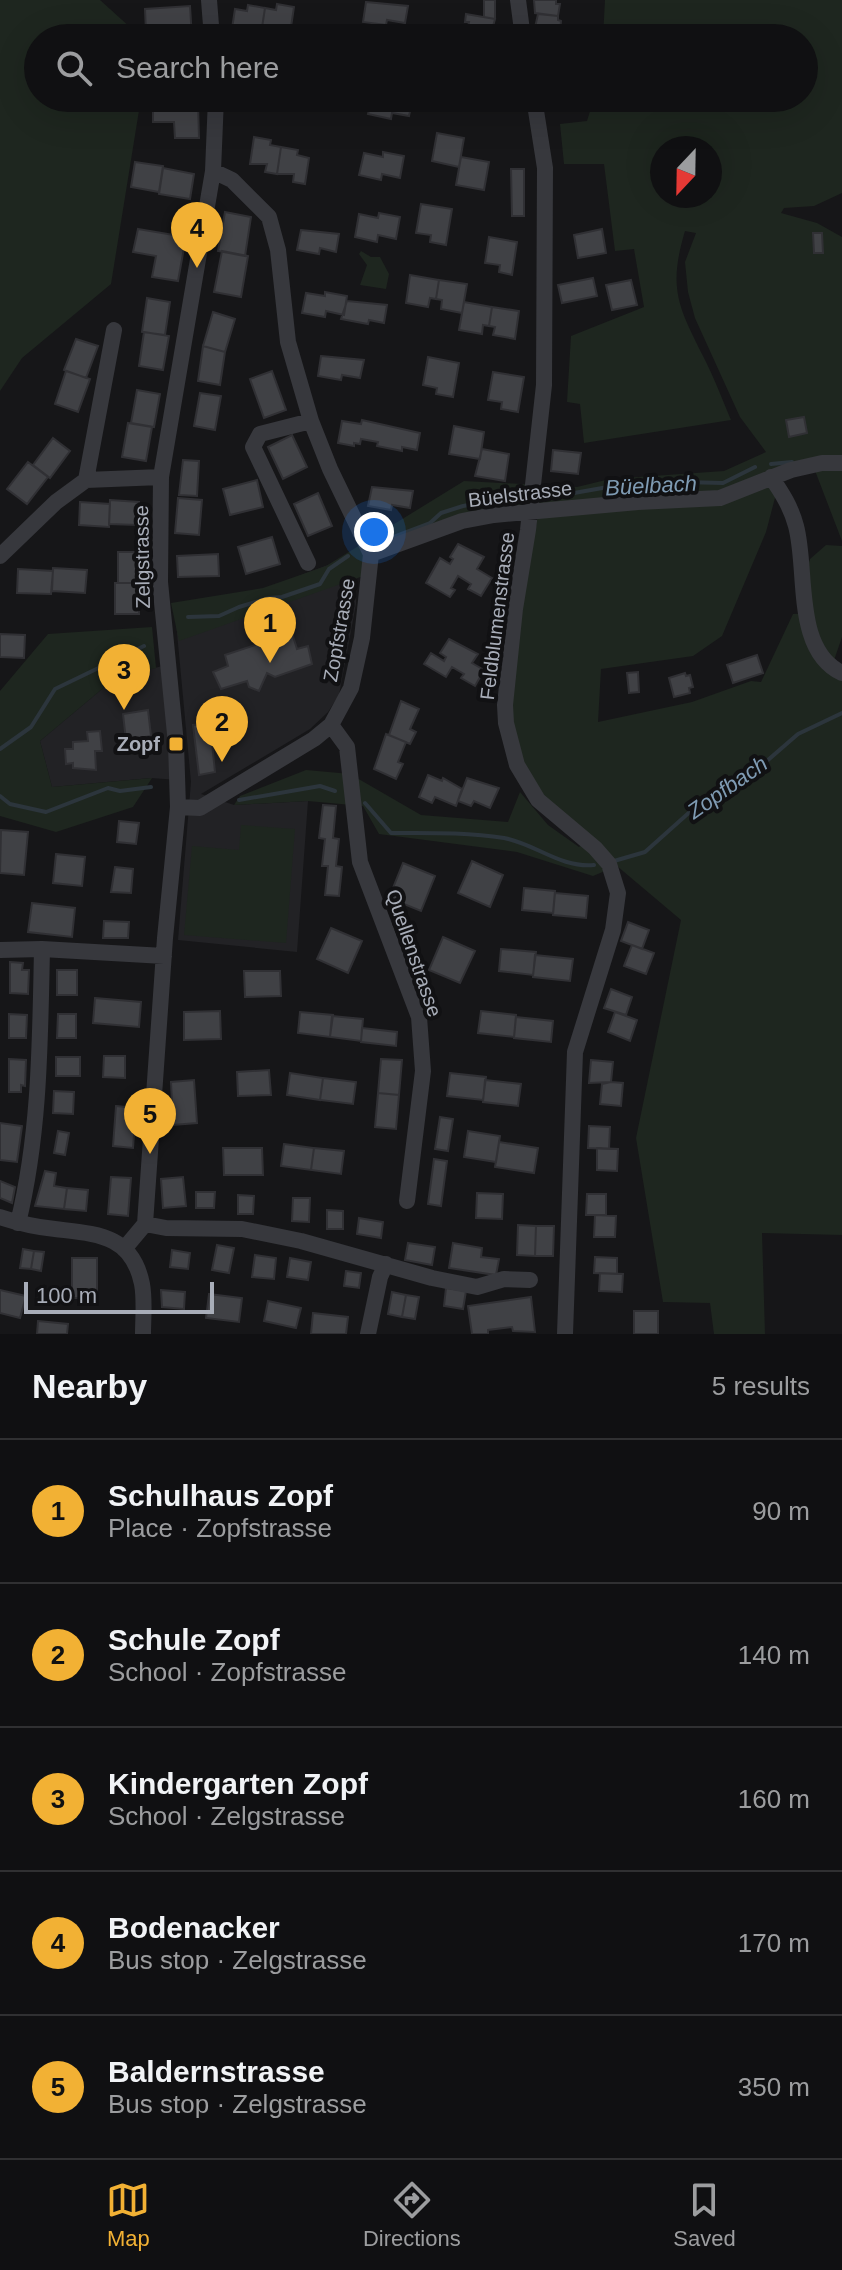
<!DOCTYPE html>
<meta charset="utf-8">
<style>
body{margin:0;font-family:Helvetica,sans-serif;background:#19191b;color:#f1f3f6}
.compass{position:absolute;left:650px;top:136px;width:72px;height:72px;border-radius:50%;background:#101012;box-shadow:0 8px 32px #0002;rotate:202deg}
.scale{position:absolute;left:24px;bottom:20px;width:190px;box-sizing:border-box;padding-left:8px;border:4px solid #a8adb8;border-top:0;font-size:22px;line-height:28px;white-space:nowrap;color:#a8adb8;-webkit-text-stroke:6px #111113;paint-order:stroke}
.you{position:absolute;left:374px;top:532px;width:28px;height:28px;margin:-20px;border:6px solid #fff;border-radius:50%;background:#1a73e8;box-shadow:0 0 0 12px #1a73e833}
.badge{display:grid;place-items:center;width:52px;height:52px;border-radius:50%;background:#f2b134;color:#111;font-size:26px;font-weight:700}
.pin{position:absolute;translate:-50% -66px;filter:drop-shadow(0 2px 4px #0008)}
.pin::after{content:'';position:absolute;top:42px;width:28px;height:24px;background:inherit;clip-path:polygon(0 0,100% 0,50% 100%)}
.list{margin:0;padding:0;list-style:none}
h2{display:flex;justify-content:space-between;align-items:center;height:104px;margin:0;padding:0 32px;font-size:34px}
h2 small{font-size:26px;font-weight:400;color:#9c9d9f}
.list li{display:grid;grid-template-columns:52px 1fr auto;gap:24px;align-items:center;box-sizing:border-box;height:144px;padding:0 32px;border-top:2px solid #303032}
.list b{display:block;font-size:30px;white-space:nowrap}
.list p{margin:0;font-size:26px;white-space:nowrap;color:#9c9d9f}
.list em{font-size:26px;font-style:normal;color:#9c9d9f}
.icon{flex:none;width:44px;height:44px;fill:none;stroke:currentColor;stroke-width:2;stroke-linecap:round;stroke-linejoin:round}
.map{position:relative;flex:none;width:842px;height:1334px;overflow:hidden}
.search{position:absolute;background:#101012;box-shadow:0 8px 32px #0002;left:24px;right:24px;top:24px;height:88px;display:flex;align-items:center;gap:20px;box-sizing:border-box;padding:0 28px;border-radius:44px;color:#9c9d9f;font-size:30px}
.sheet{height:824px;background:#101012}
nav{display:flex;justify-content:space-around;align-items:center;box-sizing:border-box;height:112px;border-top:2px solid #303032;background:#101012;font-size:22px;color:#9c9d9f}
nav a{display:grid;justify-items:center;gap:4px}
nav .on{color:#f2b134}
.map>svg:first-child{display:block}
.built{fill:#222225}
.green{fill:#1e261f;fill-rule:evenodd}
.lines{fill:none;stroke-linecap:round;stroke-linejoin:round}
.stream{stroke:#2c353c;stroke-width:4}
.building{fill:#404145;stroke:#303034;stroke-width:2}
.minor{stroke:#37383d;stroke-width:16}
.poi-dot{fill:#f2b134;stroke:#111113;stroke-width:3}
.labels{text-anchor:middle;stroke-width:8;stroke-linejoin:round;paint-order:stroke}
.street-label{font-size:20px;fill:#a8adb8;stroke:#111113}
.poi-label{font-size:20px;font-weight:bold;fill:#a8adb8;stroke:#111113;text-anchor:end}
.water-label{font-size:22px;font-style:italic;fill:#7f9bb3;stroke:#111113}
</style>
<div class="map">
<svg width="842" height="1334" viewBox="0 0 842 1334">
<rect width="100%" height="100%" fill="#161618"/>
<path class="built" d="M 357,554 L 356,604 L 339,695 L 328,712 L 310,729 L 201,794 L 234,805 L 308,801 L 297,952 L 178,940 L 191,782 L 176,622 Z
M 166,665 L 178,780 L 151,778 L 52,787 L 40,741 L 114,679 Z"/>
<path class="green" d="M 0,0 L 100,0 L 142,38 L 38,38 L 38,98 L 141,98 L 111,284 L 22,358 L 0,391 Z
M 605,0 L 842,0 L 842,193 L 814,206 L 784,208 L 781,213 L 817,223 L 842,237 L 842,541 L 814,468 L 780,479 L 766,532 L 722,636 L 693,656 L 601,669 L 598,722 L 692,702 L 751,681 L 761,682 L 793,614 L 811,613 L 807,569 L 810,559 L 826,545 L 842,546 L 842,637 L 830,672 L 842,679 L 842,1235 L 762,1233 L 765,1334 L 714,1334 L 710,1303 L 663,1302 L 636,1138 L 681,920 L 617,866 L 593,876 L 517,852 L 379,834 L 363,806 L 308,801 L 234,805 L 240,796 L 306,770 L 350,774 L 421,815 L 508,822 L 520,792 L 548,825 L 579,847 L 590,837 L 556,810 L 537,787 L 523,762 L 513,725 L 512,702 L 524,593 L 540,504 L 371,553 L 369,574 L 179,641 L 171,603 L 263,588 L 326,566 L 464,481 L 577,487 L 610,479 L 724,471 L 766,452 L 740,417 L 695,318 L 688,292 L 685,262 L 696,233 L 685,231 C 668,288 678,306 703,356 C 714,377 722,399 731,420 L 584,443 L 580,404 L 567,402 L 571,336 L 644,307 L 634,249 L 615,251 L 604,164 L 564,164 L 560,124 L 587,121 L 594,98 L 804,98 L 804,38 L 603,38 ZM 662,148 L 710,148 L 710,196 L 662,196 Z
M 361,251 L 371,257 L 380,257 L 389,274 L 386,289 L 360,285 L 367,265 L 359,254 Z
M 152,627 L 156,668 L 114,679 L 40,741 L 52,787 L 152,778 L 133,807 L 56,832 L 0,816 L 0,691 L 48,634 Z
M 241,825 L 295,829 L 286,943 L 184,935 L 192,846 L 239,850 Z"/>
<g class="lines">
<path class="stream" d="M 771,464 L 792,462
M 543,495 L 574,493 L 642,481 L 723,483 L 755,467
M 385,540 L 430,523 L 441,513 L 463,506 L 509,498
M 188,617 L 219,616 L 239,607 L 269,598 L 282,597 L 320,584 L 329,569 L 348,556
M 0,749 L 31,727 L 55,689 L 144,646
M 0,796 L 10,804 L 46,812 L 108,788 L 120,791 L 151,787
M 239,800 L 320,786 L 335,791
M 365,803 L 391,833 C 428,833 468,832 504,838 C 536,844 560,868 594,865
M 614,861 L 645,852 L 692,810 L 745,780 L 798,734 L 842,713"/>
</g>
<path class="building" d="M 484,0 L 495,0 L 495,19 L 484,17 Z
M 534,0 L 556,0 L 556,4 L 560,4 L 558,16 L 535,13 Z
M 366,2 L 408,6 L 405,23 L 387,20 L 386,25 L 363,22 Z
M 277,4 L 294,7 L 290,34 L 274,28 L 273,36 L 261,34 L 265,8 L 276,10 Z
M 248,5 L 265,8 L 261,34 L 248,33 L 249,30 L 245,29 L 244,37 L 231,35 L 235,9 L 247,11 Z
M 190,6 L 192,38 L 171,38 L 171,31 L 146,33 L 145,9 Z
M 466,14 L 495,19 L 490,38 L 468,38 L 469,34 L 466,34 L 469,22 L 465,22 Z
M 538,14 L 558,16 L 558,20 L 561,21 L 560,34 L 534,32 Z
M 372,98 L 413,98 L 409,116 L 392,113 L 391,119 L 368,114 Z
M 153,102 L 198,102 L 199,138 L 175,138 L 174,122 L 153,122 Z
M 437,133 L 464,138 L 459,167 L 432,161 Z
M 254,137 L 271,140 L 270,145 L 281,147 L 277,174 L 265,172 L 267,164 L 250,164 Z
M 281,147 L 298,150 L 297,155 L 309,158 L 305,184 L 293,182 L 294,174 L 277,174 Z
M 383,152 L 404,156 L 400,178 L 382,174 L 381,180 L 359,175 L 364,153 L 383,157 Z
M 461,157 L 489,162 L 484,190 L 456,185 Z
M 135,162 L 163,166 L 159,192 L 131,187 Z
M 163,168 L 194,174 L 190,199 L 159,194 Z
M 511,169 L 524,169 L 524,216 L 512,216 Z
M 421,204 L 452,209 L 446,245 L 430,242 L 431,235 L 416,233 Z
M 225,212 L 251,217 L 245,256 L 218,251 Z
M 379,213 L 400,217 L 396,239 L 378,235 L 377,242 L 355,237 L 359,214 L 378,218 Z
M 138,229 L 186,237 L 178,281 L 152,277 L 156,256 L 133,252 Z
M 602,229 L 606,253 L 578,258 L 574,235 Z
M 301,230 L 339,234 L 336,252 L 320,248 L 319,254 L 297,250 Z
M 813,233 L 822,233 L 823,253 L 814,253 Z
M 489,237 L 517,242 L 512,275 L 499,272 L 500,265 L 485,263 Z
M 222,251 L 248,256 L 241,297 L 214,292 Z
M 410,275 L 439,280 L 436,299 L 430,298 L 428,307 L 406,303 Z
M 593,278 L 597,296 L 562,303 L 558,285 Z
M 439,280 L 467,284 L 462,313 L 441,309 L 442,300 L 436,299 Z
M 631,280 L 637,305 L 612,310 L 606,285 Z
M 325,292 L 347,296 L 344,315 L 326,311 L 325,317 L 302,313 L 306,293 L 325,296 Z
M 147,298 L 170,302 L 165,335 L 142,332 Z
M 347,301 L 387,305 L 384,323 L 369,320 L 368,324 L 341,319 Z
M 464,302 L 492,307 L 489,326 L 483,325 L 482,334 L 459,330 Z
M 492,307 L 519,311 L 515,339 L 493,335 L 495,327 L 489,326 Z
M 213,312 L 235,319 L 225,352 L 203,346 Z
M 144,332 L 169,336 L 163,370 L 139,366 Z
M 76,339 L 98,346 L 86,378 L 64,370 Z
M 203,346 L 225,352 L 220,385 L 198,381 Z
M 321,356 L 364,360 L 360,378 L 342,375 L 341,380 L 318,376 Z
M 428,357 L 459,363 L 453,397 L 436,394 L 437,388 L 423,385 Z
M 66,371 L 90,379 L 78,412 L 55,404 Z
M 272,371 L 286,410 L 264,418 L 250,379 Z
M 493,372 L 524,377 L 518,412 L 501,409 L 502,402 L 488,400 Z
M 137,390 L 160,394 L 154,427 L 131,423 Z
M 200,393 L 221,396 L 215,430 L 194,426 Z
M 804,417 L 807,433 L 789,437 L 786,420 Z
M 362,420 L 420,433 L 417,450 L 402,447 L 402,451 L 377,446 L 378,442 L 361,439 L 360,444 L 354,443 L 354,446 L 338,443 L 342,421 L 361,424 Z
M 128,423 L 152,427 L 146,461 L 122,457 Z
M 454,426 L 484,432 L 480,459 L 449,454 Z
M 292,435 L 307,467 L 283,479 L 268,447 Z
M 53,438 L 70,451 L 50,478 L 33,465 Z
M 482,449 L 509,454 L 505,481 L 475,476 Z
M 553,450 L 581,453 L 578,474 L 551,471 Z
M 183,460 L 199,461 L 197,496 L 179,495 Z
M 28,462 L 48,477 L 27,504 L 7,489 Z
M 257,480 L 263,507 L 230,515 L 223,489 Z
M 372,487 L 413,491 L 410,508 L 392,505 L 391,510 L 368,506 Z
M 318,493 L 332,526 L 308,536 L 294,504 Z
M 178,498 L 202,500 L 199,535 L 175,533 Z
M 110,500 L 139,502 L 138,525 L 109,524 Z
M 80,502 L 110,504 L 109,527 L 79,525 Z
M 272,537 L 280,564 L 246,574 L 238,547 Z
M 458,544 L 484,557 L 477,569 L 492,578 L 481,596 L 468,589 L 471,584 L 458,576 L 451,588 L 455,590 L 450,597 L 426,583 L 440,558 L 450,564 L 453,559 L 450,557 Z
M 118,552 L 141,552 L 141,583 L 118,583 Z
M 218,554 L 219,576 L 178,577 L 177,556 Z
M 53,568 L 87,570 L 85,593 L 52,591 Z
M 18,569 L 53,571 L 51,594 L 17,593 Z
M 115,583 L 138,583 L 139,614 L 115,614 Z
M 292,633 L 297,649 L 308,646 L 312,664 L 275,677 L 267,673 L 259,691 L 249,687 L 247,681 L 221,689 L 213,672 L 228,666 L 225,655 Z
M 0,634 L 25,635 L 24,658 L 0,657 Z
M 449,639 L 478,654 L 472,663 L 484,670 L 475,686 L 461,678 L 464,674 L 452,667 L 446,677 L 424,664 L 431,653 L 444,661 L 446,657 L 440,653 Z
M 757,655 L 763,673 L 733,683 L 727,665 Z
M 638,672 L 639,692 L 629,693 L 627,673 Z
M 685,673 L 686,676 L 690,675 L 693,687 L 689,688 L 690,693 L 674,697 L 669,678 Z
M 401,701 L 419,709 L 410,729 L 416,732 L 410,744 L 389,735 Z
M 148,710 L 151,736 L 126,740 L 123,714 Z
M 210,723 L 215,772 L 199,775 L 193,725 Z
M 100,731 L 102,751 L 95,751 L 96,770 L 73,768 L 73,763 L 66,764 L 65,749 L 73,749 L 73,742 L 88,741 L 87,732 Z
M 386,734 L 406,742 L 398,762 L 403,764 L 396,779 L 374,769 Z
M 428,775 L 442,781 L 443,778 L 462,789 L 456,806 L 435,797 L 432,803 L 419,797 Z
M 467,778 L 499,788 L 490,808 L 474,801 L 471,806 L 458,801 Z
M 323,805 L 336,806 L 333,838 L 339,839 L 336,866 L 342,867 L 339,896 L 325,895 L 328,866 L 322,866 L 325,839 L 319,838 Z
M 119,821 L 139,823 L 136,844 L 117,842 Z
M 1,830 L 28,832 L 24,875 L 0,873 Z
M 56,854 L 85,857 L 82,886 L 53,883 Z
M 472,861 L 503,875 L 490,907 L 458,893 Z
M 403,863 L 435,876 L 421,911 L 389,898 Z
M 115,867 L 133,869 L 131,893 L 111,892 Z
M 524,888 L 555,891 L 553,913 L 522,910 Z
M 555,893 L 588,896 L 586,918 L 553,915 Z
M 32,903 L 75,908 L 72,937 L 28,932 Z
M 104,921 L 129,922 L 128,938 L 103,938 Z
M 628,922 L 649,930 L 642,949 L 621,941 Z
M 331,928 L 362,941 L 348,973 L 317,959 Z
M 443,937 L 475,951 L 460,983 L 429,970 Z
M 632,945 L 654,953 L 646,974 L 624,966 Z
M 501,949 L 536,952 L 533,975 L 499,971 Z
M 535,955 L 573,959 L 570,981 L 533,977 Z
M 10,962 L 23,963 L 22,970 L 29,970 L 28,994 L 10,993 Z
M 57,970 L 77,970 L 77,995 L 57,995 Z
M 244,971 L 280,971 L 281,996 L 245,997 Z
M 611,989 L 632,997 L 626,1015 L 604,1008 Z
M 95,998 L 141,1002 L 139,1027 L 93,1023 Z
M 220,1011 L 221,1039 L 184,1040 L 184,1012 Z
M 481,1011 L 516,1015 L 514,1037 L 478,1033 Z
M 300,1012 L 333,1015 L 330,1037 L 298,1033 Z
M 615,1012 L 637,1020 L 630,1041 L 608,1032 Z
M 9,1014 L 27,1015 L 26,1038 L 9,1038 Z
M 58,1014 L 76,1014 L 76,1038 L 57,1038 Z
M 332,1016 L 363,1019 L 361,1041 L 330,1037 Z
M 516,1017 L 553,1021 L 551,1042 L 514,1038 Z
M 362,1028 L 397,1032 L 396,1046 L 361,1042 Z
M 104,1056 L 125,1056 L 125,1078 L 103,1077 Z
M 56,1057 L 80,1057 L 80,1076 L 56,1076 Z
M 9,1059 L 26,1060 L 25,1086 L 21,1085 L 21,1092 L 9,1092 Z
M 381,1059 L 402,1060 L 399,1095 L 378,1093 Z
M 591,1060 L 613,1062 L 611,1082 L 589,1083 Z
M 269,1070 L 271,1095 L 238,1096 L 237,1072 Z
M 290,1073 L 323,1078 L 320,1100 L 287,1095 Z
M 450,1073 L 486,1077 L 483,1100 L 447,1096 Z
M 323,1078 L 356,1082 L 353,1104 L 320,1100 Z
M 194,1080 L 197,1123 L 173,1125 L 171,1082 Z
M 485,1080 L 521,1084 L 518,1106 L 483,1102 Z
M 611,1082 L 623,1083 L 621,1106 L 600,1104 L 602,1084 Z
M 54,1091 L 74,1092 L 73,1114 L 53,1113 Z
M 378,1093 L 399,1095 L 396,1129 L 375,1127 Z
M 116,1106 L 136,1108 L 133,1148 L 113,1146 Z
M 440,1117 L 453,1119 L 448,1151 L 435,1149 Z
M 0,1123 L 22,1126 L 17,1162 L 0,1160 Z
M 589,1126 L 610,1127 L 609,1149 L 588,1148 Z
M 58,1131 L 69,1133 L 65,1155 L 54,1153 Z
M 468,1131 L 500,1136 L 496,1162 L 464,1157 Z
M 499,1142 L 538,1148 L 534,1173 L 495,1167 Z
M 284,1144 L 314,1148 L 311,1170 L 281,1166 Z
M 223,1148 L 262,1148 L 263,1175 L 224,1175 Z
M 314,1148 L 344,1151 L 341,1174 L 311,1170 Z
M 597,1148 L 618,1149 L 617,1171 L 597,1170 Z
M 434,1159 L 447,1161 L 441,1206 L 428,1204 Z
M 45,1171 L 56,1173 L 54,1186 L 67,1188 L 64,1209 L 35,1206 Z
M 111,1177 L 131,1178 L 128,1216 L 108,1214 Z
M 183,1177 L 186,1206 L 163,1208 L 161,1179 Z
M 0,1181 L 15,1187 L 12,1203 L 0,1198 Z
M 67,1188 L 88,1190 L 86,1211 L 64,1209 Z
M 196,1192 L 215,1192 L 214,1208 L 196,1208 Z
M 477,1193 L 503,1194 L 502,1219 L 476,1218 Z
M 587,1194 L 606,1194 L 606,1215 L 586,1215 Z
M 238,1195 L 254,1196 L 253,1214 L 238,1214 Z
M 293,1198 L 310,1198 L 309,1222 L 292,1221 Z
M 327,1210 L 343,1211 L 343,1229 L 327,1229 Z
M 595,1215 L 616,1216 L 615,1237 L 594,1237 Z
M 359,1218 L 383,1222 L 381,1238 L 357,1234 Z
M 518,1225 L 536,1226 L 535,1256 L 517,1255 Z
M 536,1226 L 554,1226 L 553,1256 L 535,1256 Z
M 408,1243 L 435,1247 L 432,1265 L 405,1260 Z
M 453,1243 L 482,1248 L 481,1257 L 499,1259 L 496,1275 L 449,1268 Z
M 217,1245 L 234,1248 L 229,1273 L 212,1270 Z
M 23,1249 L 34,1251 L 31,1269 L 20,1268 Z
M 172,1250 L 190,1253 L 188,1269 L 170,1267 Z
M 34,1251 L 44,1252 L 41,1271 L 31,1269 Z
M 255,1255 L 276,1258 L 274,1279 L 252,1277 Z
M 595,1257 L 617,1258 L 617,1274 L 594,1273 Z
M 72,1258 L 97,1258 L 97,1298 L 72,1298 Z
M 290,1258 L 311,1262 L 308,1280 L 287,1277 Z
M 346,1271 L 361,1273 L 359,1288 L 344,1286 Z
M 600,1273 L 623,1274 L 622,1292 L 599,1291 Z
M 446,1288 L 466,1291 L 463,1309 L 444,1306 Z
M 0,1290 L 26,1296 L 20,1318 L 0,1313 Z
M 161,1290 L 185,1292 L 184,1309 L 162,1307 Z
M 392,1292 L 406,1295 L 402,1317 L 388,1314 Z
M 209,1294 L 242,1298 L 239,1322 L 206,1318 Z
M 406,1295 L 419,1297 L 415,1319 L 402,1317 Z
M 531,1297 L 535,1332 L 513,1331 L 512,1327 L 488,1330 L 488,1334 L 472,1334 L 468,1306 Z
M 268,1301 L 301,1308 L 296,1328 L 264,1321 Z
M 634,1311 L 658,1311 L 658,1334 L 634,1334 Z
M 313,1313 L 348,1317 L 346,1334 L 311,1334 Z
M 38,1321 L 68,1324 L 67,1334 L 37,1334 Z"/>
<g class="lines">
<path class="minor" d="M 209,0 L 212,38
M 518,0 L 523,38
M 534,98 L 545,168 L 544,385 L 528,530 L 515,609 L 505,705 L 506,723 L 517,765 L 538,800 L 595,848 L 609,864 L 618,893 L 613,930 L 575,1052 L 565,1334
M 771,477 C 782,493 791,507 796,526 C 808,570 793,650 842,673
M 86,480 L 161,477
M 371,554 L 462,521 L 494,515 L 638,502 L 720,498 L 791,470 L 822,463 L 842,463
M 0,556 L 56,502 L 86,480 L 114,330
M 308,563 L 253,447 L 260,434 L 311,421
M 331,725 L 347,747 L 360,862 L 419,1017 L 423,1071 L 407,1201
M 178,807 L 200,808 L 314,739 L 331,725 L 351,688 L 362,638 L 371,554 L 330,469 L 311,421 L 288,342 L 278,250 L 269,217 L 232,180 L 213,171
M 0,950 L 42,949 L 164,956
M 0,1217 C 18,1223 36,1227 55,1229 C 96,1234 132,1234 142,1284 C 145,1300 143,1318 143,1334
M 18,1223 C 40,1133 40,1042 42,949
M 145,1224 L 166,1228 L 242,1229 L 301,1241 L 432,1278 L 477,1287 L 504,1279 L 530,1280
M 124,1249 L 145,1224 L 165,938 L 178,807 L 176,744 L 160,582 L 161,477 L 213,171 L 216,98
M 368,1334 L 380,1277 L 386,1264"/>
</g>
<rect class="poi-dot" x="168" y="736" width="16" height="16" rx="4"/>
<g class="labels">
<g class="street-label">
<text transform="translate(520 494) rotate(-7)" y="7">Büelstrasse</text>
<text transform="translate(142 557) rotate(-91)" y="7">Zelgstrasse</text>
<text transform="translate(497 616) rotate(-83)" y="7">Feldblumenstrasse</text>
<text transform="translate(339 630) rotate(-80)" y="7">Zopfstrasse</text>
<text transform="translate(414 953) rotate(71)" y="7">Quellenstrasse</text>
</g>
<g class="poi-label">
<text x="160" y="751">Zopf</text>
</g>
<g class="water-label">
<text transform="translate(651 485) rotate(-3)" y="8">Büelbach</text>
<text transform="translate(727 787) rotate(-35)" y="8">Zopfbach</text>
</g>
</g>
</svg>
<svg class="compass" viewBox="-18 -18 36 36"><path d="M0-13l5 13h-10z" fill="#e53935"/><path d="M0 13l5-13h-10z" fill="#9c9d9f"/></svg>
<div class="scale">100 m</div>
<div class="you"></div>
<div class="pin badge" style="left:270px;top:663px">1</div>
<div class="pin badge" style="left:222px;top:762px">2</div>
<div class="pin badge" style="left:124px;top:710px">3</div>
<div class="pin badge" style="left:197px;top:268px">4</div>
<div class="pin badge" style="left:150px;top:1154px">5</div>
<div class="search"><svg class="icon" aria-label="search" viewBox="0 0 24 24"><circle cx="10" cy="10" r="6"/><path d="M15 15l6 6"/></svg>Search here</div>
</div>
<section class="sheet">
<h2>Nearby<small>5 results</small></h2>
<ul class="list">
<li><span class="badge">1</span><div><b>Schulhaus Zopf</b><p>Place · Zopfstrasse</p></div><em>90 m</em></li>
<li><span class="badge">2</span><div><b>Schule Zopf</b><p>School · Zopfstrasse</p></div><em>140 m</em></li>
<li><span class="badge">3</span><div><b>Kindergarten Zopf</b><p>School · Zelgstrasse</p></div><em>160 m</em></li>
<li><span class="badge">4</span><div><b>Bodenacker</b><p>Bus stop · Zelgstrasse</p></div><em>170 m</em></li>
<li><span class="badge">5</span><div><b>Baldernstrasse</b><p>Bus stop · Zelgstrasse</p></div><em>350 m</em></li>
</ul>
</section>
<nav>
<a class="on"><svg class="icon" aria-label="map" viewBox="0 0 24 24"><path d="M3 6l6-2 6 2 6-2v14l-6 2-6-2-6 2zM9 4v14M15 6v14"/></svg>Map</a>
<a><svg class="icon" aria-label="directions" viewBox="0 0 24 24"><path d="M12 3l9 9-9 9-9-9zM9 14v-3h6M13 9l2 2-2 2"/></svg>Directions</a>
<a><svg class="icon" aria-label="saved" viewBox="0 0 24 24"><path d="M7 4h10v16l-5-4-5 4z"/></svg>Saved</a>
</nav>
